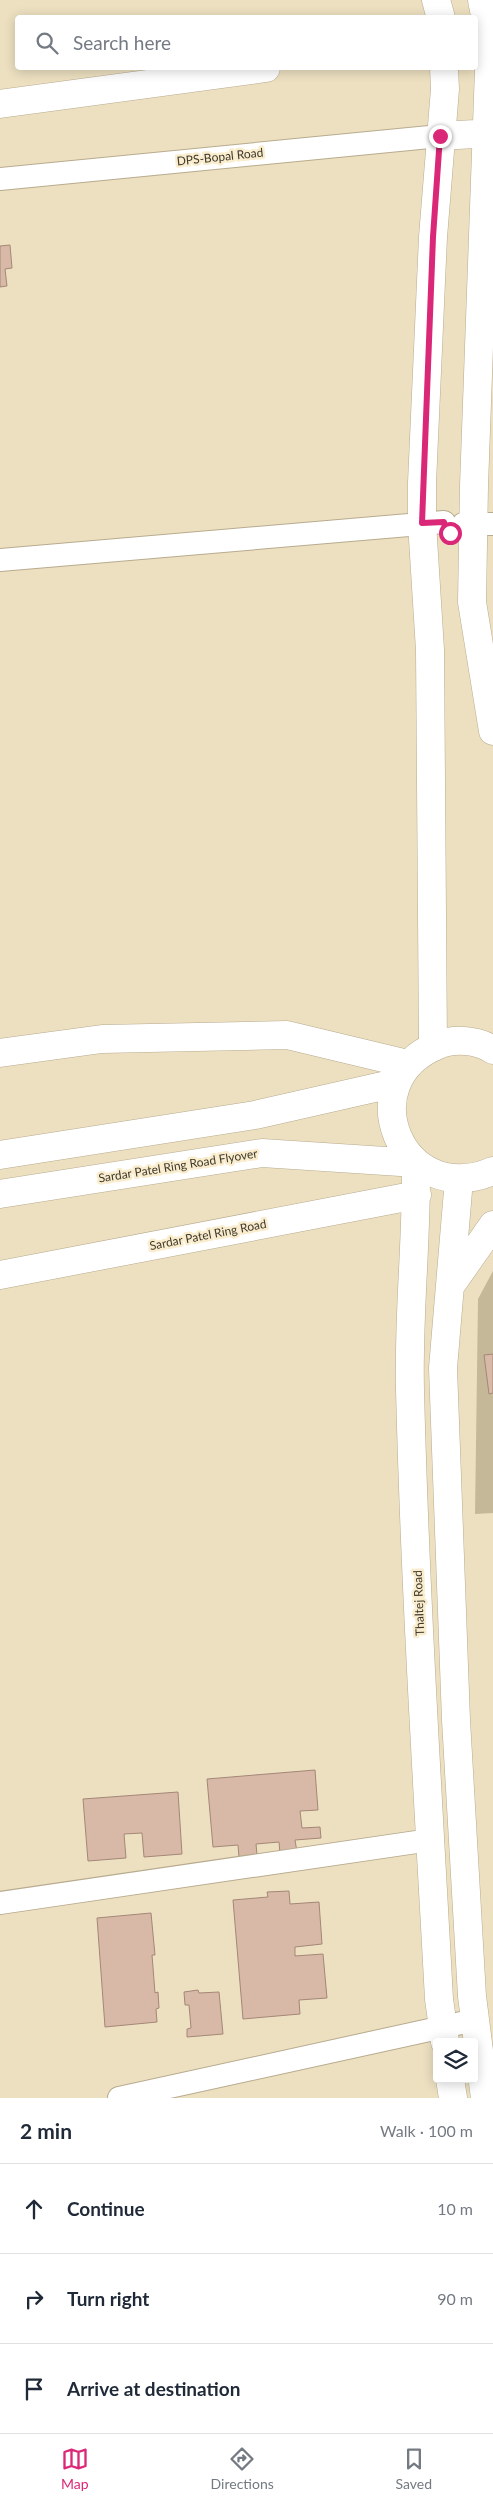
<!DOCTYPE html>
<meta charset="utf-8">
<style>
body{margin:0;font-family:Lato,sans-serif;background:#f2f2f3;color:#1f2937}
.controls{position:absolute;right:15px;bottom:15px;display:grid;overflow:hidden;border-radius:5px;box-shadow:0 2px 12px #0003}
.controls button{width:45px;height:45px;display:grid;place-items:center;padding:0;border:0;border-bottom:1px solid #e0e1e3;background:#fff;color:#1f2937;font:25px sans-serif}
.stop{position:absolute;width:15px;height:15px;margin:-11px;border:4px solid #db2777;border-radius:50%;background:#fff}
.stop.end{background:#db2777;border-color:#fff;box-shadow:0 1px 5px #0008}
.list{margin:0;padding:0;list-style:none}
h2{display:flex;justify-content:space-between;align-items:center;height:65px;margin:0;padding:0 20px;font-size:21px}
h2 small{font-size:16px;font-weight:400;color:#747a83}
.list li{display:grid;grid-template-columns:32px 1fr auto;gap:15px;align-items:center;box-sizing:border-box;height:90px;padding:0 20px;border-top:1px solid #e0e1e3}
.list b{display:block;font-size:19px;white-space:nowrap}
.list em{font-size:16px;font-style:normal;color:#747a83}
.icon{flex:none;width:28px;height:28px;fill:none;stroke:currentColor;stroke-width:2;stroke-linecap:round;stroke-linejoin:round}
.map{position:relative;flex:none;width:493px;height:2098px;overflow:hidden}
.search{position:absolute;background:#fff;box-shadow:0 2px 12px #0003;left:15px;right:15px;top:15px;height:55px;display:flex;align-items:center;gap:12px;box-sizing:border-box;padding:0 18px;border-radius:5px;color:#747a83;font-size:19px}
.sheet{height:335px;background:#fff}
nav{display:flex;justify-content:space-around;align-items:center;box-sizing:border-box;height:70px;border-top:1px solid #e0e1e3;background:#fff;font-size:14px;color:#747a83}
nav a{display:grid;justify-items:center;gap:2px}
nav .on{color:#db2777}
.map>svg:first-child{display:block}
.green{fill:#c5b898}
.building{fill:#d8b9a8;stroke:#a48777}
.lines{fill:none;stroke-linecap:round;stroke-linejoin:round}
.street-casing{stroke:#b8ab8e;stroke-width:24}
.secondary-casing{stroke:#b8ab8e;stroke-width:29}
.highway-casing{stroke:#b8ab8e;stroke-width:29}
.street{stroke:#fff;stroke-width:22}
.secondary{stroke:#fff;stroke-width:28}
.highway{stroke:#fff;stroke-width:28}
.route{stroke:#db2777;stroke-width:6}
.labels{text-anchor:middle;stroke-width:5;stroke-linejoin:round;paint-order:stroke}
.street-label{font-size:12px;fill:#3f392d;stroke:#faedce}
</style>
<div class="map">
<svg width="493" height="2098" viewBox="0 0 493 2098">
<rect width="100%" height="100%" fill="#ede0c1"/>
<path class="green" d="M 493,1271 L 493,1513 L 475,1514 L 478,1299 Z"/>
<path class="building" d="M 10,245 L 12,268 L 5,269 L 7,286 L 0,287 L 0,246 Z
M 493,1354 L 493,1393 L 489,1394 L 484,1355 Z
M 315,1770 L 318,1810 L 300,1811 L 302,1828 L 320,1827 L 321,1838 L 295,1840 L 297,1852 L 280,1854 L 279,1842 L 256,1844 L 257,1855 L 239,1857 L 238,1845 L 213,1847 L 207,1779 Z
M 178,1792 L 182,1854 L 144,1857 L 142,1833 L 124,1834 L 126,1858 L 88,1861 L 83,1799 Z
M 289,1891 L 290,1904 L 319,1902 L 322,1944 L 295,1947 L 295,1956 L 323,1954 L 327,1998 L 299,2000 L 300,2014 L 243,2019 L 233,1900 L 268,1897 L 267,1892 Z
M 151,1913 L 155,1955 L 152,1955 L 155,1993 L 158,1992 L 159,2008 L 156,2009 L 157,2022 L 105,2027 L 97,1918 Z
M 198,1990 L 199,1993 L 219,1992 L 223,2034 L 187,2037 L 187,2029 L 191,2028 L 189,2005 L 185,2005 L 184,1992 Z"/>
<g class="lines">
<defs>
<path id="street" d="M 0,179 L 440,136
M 463,524 L 493,524
M 0,560 L 444,522
M 0,1903 L 430,1840
M 119,2098 L 475,2020"/>
<path id="secondary" d="M 436,0 L 441,18
M 482,0 L 490,41 L 474,486 L 472,602 L 493,731
M 0,104 L 266,68
M 440,136 L 493,133
M 433,1047 L 430,650 L 422,523 L 422,483 L 433,237 L 445,89 L 444,68
M 0,1053 L 102,1039 L 287,1035 L 408,1064
M 416,1163 C 417,1239 408,1315 410,1390 C 415,1593 428,1796 439,1999 L 445,2042
M 459,1179 L 443,1368 L 456,1720 L 472,1996 L 485,2098
M 0,1275 L 417,1195
M 451,1285 L 493,1225
M 450,2079 L 453,2098"/>
<path id="highway" d="M 493,1050 C 478,1040 455,1038 438,1045 C 349,1081 401,1210 493,1171
M 0,1155 L 255,1115 L 396,1083
M 0,1194 L 262,1153 L 416,1163"/>
</defs>
<use href="#street" class="street-casing"/>
<use href="#secondary" class="secondary-casing"/>
<use href="#highway" class="highway-casing"/>
<use href="#street" class="street"/>
<use href="#secondary" class="secondary"/>
<use href="#highway" class="highway"/>
</g>
<g class="lines">
<path class="route" d="M 440,136 L 433,237 L 422,523 L 444,522 L 445,528 L 450,533"/>
</g>
<g class="labels">
<g class="street-label">
<text transform="translate(220 157) rotate(-6)" y="4">DPS-Bopal Road</text>
<text transform="translate(178 1166) rotate(-9)" y="4">Sardar Patel Ring Road Flyover</text>
<text transform="translate(208 1235) rotate(-11)" y="4">Sardar Patel Ring Road</text>
<text transform="translate(419 1603) rotate(-92)" y="4">Thaltej Road</text>
</g>
</g>
</svg>
<div class="controls">
<button><svg class="icon" aria-label="layers" viewBox="0 0 24 24"><path d="M12 4l9 5-9 5-9-5zM3 14l9 5 9-5"/></svg></button>
</div>
<div class="stop" style="left:450px;top:533px"></div>
<div class="stop end" style="left:440px;top:136px"></div>
<div class="search"><svg class="icon" aria-label="search" viewBox="0 0 24 24"><circle cx="10" cy="10" r="6"/><path d="M15 15l6 6"/></svg>Search here</div>
</div>
<section class="sheet">
<h2>2 min<small>Walk · 100 m</small></h2>
<ul class="list">
<li><svg class="icon" aria-label="ahead" viewBox="0 0 24 24"><path d="M12 20V5M6 11l6-6 6 6"/></svg><div><b>Continue</b></div><em>10 m</em></li>
<li><svg class="icon" aria-label="right" viewBox="0 0 24 24"><path d="M7 20v-9h11M14 6l5 5-5 5"/></svg><div><b>Turn right</b></div><em>90 m</em></li>
<li><svg class="icon" aria-label="arrive" viewBox="0 0 24 24"><path d="M6 21V4h12l-3 4 3 4H6"/></svg><div><b>Arrive at destination</b></div></li>
</ul>
</section>
<nav>
<a class="on"><svg class="icon" aria-label="map" viewBox="0 0 24 24"><path d="M3 6l6-2 6 2 6-2v14l-6 2-6-2-6 2zM9 4v14M15 6v14"/></svg>Map</a>
<a><svg class="icon" aria-label="directions" viewBox="0 0 24 24"><path d="M12 3l9 9-9 9-9-9zM9 14v-3h6M13 9l2 2-2 2"/></svg>Directions</a>
<a><svg class="icon" aria-label="saved" viewBox="0 0 24 24"><path d="M7 4h10v16l-5-4-5 4z"/></svg>Saved</a>
</nav>
